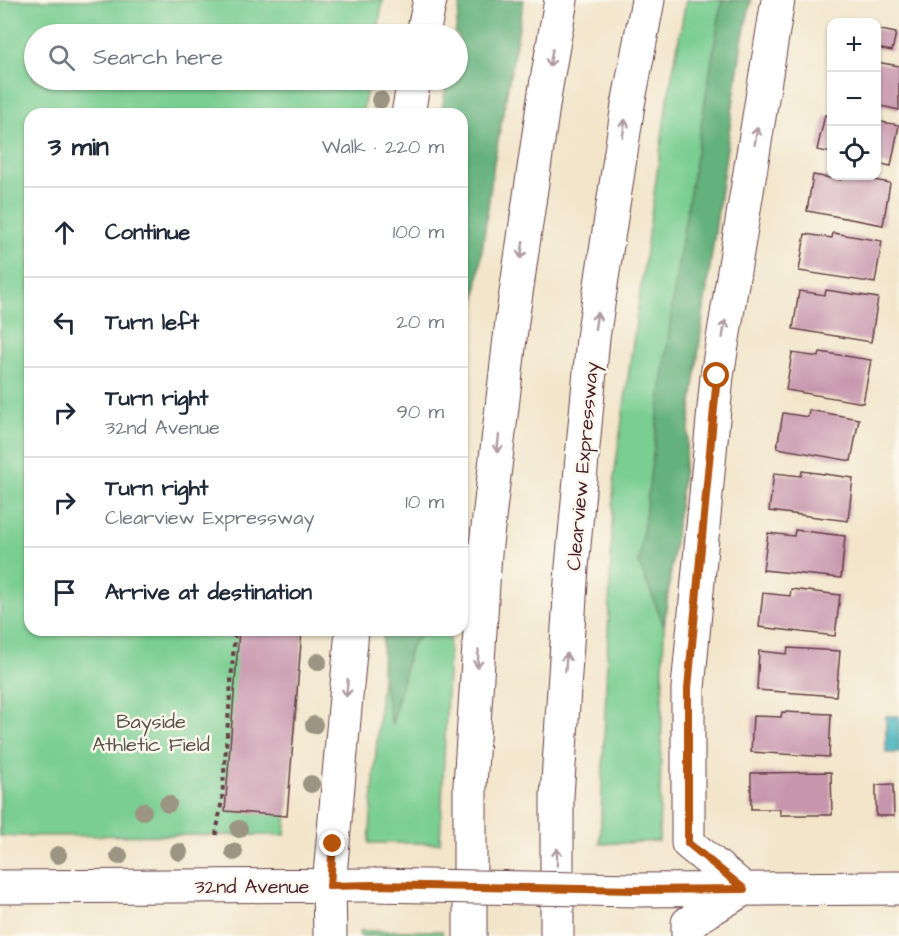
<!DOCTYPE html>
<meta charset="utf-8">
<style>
body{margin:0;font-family:"Architects Daughter",sans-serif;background:#f2f2f3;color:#1f2937}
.controls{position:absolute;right:18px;top:18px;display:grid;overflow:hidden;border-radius:12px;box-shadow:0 2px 4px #0004}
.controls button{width:54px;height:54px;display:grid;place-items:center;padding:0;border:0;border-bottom:2px solid #e0e1e3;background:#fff;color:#1f2937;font:30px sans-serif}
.stop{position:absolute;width:18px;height:18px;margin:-14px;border:4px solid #b45309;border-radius:50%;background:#fff}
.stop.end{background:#b45309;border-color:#fff;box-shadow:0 2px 6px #0008}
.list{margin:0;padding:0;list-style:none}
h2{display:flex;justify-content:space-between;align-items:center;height:78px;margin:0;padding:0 24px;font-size:26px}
h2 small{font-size:20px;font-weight:400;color:#747a83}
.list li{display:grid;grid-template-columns:39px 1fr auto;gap:18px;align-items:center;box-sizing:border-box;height:90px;padding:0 24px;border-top:2px solid #e0e1e3}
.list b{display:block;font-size:22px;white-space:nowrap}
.list p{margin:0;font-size:20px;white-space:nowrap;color:#747a83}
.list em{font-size:20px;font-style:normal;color:#747a83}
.icon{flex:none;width:33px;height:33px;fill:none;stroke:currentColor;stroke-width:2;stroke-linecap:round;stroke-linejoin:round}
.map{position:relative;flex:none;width:899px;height:936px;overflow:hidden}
.search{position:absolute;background:#fff;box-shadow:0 2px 4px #0004;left:24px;top:24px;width:444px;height:66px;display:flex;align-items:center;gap:15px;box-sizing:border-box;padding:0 21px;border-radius:33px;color:#747a83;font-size:22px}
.panel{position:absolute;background:#fff;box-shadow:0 2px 4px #0004;left:24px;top:108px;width:444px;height:528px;border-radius:18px}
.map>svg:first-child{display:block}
.green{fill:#7ace92;stroke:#62765e;stroke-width:1.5}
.forest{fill:#63b17c;stroke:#566854;stroke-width:1.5}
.water{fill:#42b2bc;stroke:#466874;stroke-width:1.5}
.building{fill:#c796ad}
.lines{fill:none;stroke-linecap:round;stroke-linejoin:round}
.secondary-casing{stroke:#633d43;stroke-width:35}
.highway-casing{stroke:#633d43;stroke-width:35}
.path{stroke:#633d43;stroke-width:4;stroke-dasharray:4.5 4.5;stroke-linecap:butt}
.secondary{stroke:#fff;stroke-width:33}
.highway{stroke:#fff;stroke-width:33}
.secondary-bridge-casing{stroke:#633d43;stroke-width:35;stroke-linecap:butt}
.secondary-bridge{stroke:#fff;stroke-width:33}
.tree{fill:#9d9584}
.oneway{stroke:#ae9aa0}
.route{stroke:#b45309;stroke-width:8}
.labels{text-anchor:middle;stroke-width:5;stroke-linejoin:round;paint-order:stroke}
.street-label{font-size:20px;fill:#4a1f2b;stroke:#fbf7ec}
.park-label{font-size:20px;fill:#58544a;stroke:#fbf7ec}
</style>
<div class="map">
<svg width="899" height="936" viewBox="0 0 899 936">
<rect width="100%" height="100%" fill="#fbf7ec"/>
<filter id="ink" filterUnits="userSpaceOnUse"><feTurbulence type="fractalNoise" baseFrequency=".0167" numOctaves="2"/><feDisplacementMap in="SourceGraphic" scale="12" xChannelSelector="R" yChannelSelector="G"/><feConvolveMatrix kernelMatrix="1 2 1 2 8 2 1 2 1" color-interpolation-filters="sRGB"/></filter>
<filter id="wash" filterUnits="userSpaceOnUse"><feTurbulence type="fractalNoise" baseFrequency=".008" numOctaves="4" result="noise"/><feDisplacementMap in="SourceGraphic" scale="24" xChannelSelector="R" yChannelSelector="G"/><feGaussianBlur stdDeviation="1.35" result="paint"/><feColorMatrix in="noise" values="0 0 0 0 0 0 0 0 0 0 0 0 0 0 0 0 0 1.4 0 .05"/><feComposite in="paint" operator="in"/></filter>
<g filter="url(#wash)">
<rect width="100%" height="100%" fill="#f2e5ca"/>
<path class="green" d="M 0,0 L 383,0 L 377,34 L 34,34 L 34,80 L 369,80 L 362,114 L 30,114 L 30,630 L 302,630 L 285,835 L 0,836 Z
M 686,0 L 751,0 L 742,41 L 703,315 L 664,626 L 659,841 L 600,844 L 614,477 L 666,109 Z
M 424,630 L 450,630 L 440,843 L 369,843 L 382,675 L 392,723 L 410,647 Z
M 360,931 L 442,931 L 442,936 L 360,936 Z"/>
<path class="forest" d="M 461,0 L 524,0 L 494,162 L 462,399 L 462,114 L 441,114 L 447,80 L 458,80 L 458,34 L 455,34 Z
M 722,0 L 751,0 L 742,41 L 703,315 L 664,626 L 639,563 L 677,270 Z
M 383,630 L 424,630 L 410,647 L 392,725 L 382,675 Z"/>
<path class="water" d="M 886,716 L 899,716 L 899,753 L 886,753 Z"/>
<g id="blocks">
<path class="building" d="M 876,29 L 896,33 L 892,51 L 876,48 Z
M 876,62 L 899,66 L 899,110 L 876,105 Z
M 825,115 L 832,117 L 832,153 L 817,150 Z
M 876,121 L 899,125 L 891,166 L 876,163 Z
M 813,175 L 841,180 L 842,176 L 853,176 L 890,183 L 883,225 L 807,211 Z
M 833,233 L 882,241 L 875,283 L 799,271 L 805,234 L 832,238 Z
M 826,290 L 878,298 L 871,342 L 793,329 L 799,291 L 825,295 Z
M 820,352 L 871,360 L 863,403 L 786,390 L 792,353 L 819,357 Z
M 809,410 L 859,419 L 851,461 L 777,448 L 783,413 L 808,417 Z
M 802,471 L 853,478 L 848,521 L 769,511 L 774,473 L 801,476 Z
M 795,530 L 845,536 L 841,578 L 763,570 L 768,533 L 794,536 Z
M 791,589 L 840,595 L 835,636 L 759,627 L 763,593 L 790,596 Z
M 239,630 L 302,630 L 287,816 L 225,811 Z
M 788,648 L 840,651 L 836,696 L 757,690 L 759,651 L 787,654 Z
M 782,712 L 831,714 L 829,757 L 751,752 L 753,716 L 781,717 Z
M 831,772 L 832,815 L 780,815 L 780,809 L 751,809 L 751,773 Z
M 893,784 L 894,816 L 876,816 L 876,785 Z"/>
</g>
</g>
<g filter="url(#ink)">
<use href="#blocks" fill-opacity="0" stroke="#633d43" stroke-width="1.5"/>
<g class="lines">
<defs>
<path id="secondary" d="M 423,34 L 430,0
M 408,114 L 414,80
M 0,887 L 373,885
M 636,890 L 899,888
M 330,936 L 329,886 L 352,630
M 688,936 L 688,923 L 744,889 L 688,843 L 688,688 L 717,376 L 778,0"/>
<path id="highway" d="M 470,936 L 470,785 L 485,553 L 512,321 L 545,92 L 561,0
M 557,936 L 557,796 L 572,567 L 593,338 L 628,105 L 648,0"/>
</defs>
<use href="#secondary" class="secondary-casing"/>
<use href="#highway" class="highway-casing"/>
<path class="path" d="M 216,835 L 222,799 L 235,630"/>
<use href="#secondary" class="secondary"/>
<use href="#highway" class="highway"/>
<defs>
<path id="secondary-bridge" d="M 373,885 L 636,890"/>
</defs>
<use href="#secondary-bridge" class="secondary-bridge-casing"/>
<use href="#secondary-bridge" class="secondary-bridge"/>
</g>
<g class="tree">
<circle cx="380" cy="100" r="9"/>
<circle cx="318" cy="662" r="9"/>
<circle cx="314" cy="725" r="9"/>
<circle cx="311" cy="784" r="9"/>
<circle cx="168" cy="804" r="9"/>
<circle cx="143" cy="811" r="9"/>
<circle cx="239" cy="829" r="9"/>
<circle cx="179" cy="852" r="9"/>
<circle cx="234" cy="852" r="9"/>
<circle cx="58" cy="855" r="9"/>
<circle cx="119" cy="856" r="9"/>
</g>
<defs><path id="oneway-shaft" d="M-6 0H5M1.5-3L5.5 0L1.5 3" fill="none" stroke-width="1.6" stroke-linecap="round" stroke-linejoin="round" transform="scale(1.5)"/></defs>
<g class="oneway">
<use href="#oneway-shaft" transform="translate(551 58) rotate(100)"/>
<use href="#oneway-shaft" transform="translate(624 128) rotate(-82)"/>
<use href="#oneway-shaft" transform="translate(756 136) rotate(-81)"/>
<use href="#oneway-shaft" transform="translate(522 250) rotate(98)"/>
<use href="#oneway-shaft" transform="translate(596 321) rotate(-82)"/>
<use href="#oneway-shaft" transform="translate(724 329) rotate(-81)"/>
<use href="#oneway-shaft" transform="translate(498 444) rotate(96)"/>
<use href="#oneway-shaft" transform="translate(478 659) rotate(94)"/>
<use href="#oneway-shaft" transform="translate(566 662) rotate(-86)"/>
<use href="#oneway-shaft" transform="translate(347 688) rotate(95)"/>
<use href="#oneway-shaft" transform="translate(557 857) rotate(-90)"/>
</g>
</g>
<g class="lines" filter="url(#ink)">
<path class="route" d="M 333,844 L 330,886 L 373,885 L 636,890 L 744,889 L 688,843 L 688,688 L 717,376"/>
</g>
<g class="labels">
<g class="street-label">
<text transform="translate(582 466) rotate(-85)" y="7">Clearview Expressway</text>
<text x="252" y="893">32nd Avenue</text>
</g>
<g class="park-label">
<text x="151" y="728">Bayside<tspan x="151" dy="23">Athletic Field</tspan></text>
</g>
</g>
</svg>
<div class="controls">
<button>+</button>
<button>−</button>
<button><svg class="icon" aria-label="locate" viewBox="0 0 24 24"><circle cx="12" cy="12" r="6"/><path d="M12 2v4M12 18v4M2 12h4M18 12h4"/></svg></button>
</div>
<div class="stop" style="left:717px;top:376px"></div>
<div class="stop end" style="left:333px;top:844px"></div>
<div class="search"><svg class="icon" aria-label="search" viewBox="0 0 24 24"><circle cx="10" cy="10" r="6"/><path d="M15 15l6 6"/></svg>Search here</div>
<section class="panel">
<h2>3 min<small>Walk · 220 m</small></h2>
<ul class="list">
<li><svg class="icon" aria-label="ahead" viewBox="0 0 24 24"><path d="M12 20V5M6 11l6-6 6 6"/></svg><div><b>Continue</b></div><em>100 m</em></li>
<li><svg class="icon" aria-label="left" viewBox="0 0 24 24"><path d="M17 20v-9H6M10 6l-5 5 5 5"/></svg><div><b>Turn left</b></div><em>20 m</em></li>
<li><svg class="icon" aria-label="right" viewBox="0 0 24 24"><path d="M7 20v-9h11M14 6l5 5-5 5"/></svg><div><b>Turn right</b><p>32nd Avenue</p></div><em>90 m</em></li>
<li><svg class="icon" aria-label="right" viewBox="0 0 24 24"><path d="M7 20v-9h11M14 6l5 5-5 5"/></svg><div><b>Turn right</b><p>Clearview Expressway</p></div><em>10 m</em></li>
<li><svg class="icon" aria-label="arrive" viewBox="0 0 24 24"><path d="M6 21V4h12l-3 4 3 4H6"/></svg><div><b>Arrive at destination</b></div></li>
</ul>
</section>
</div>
